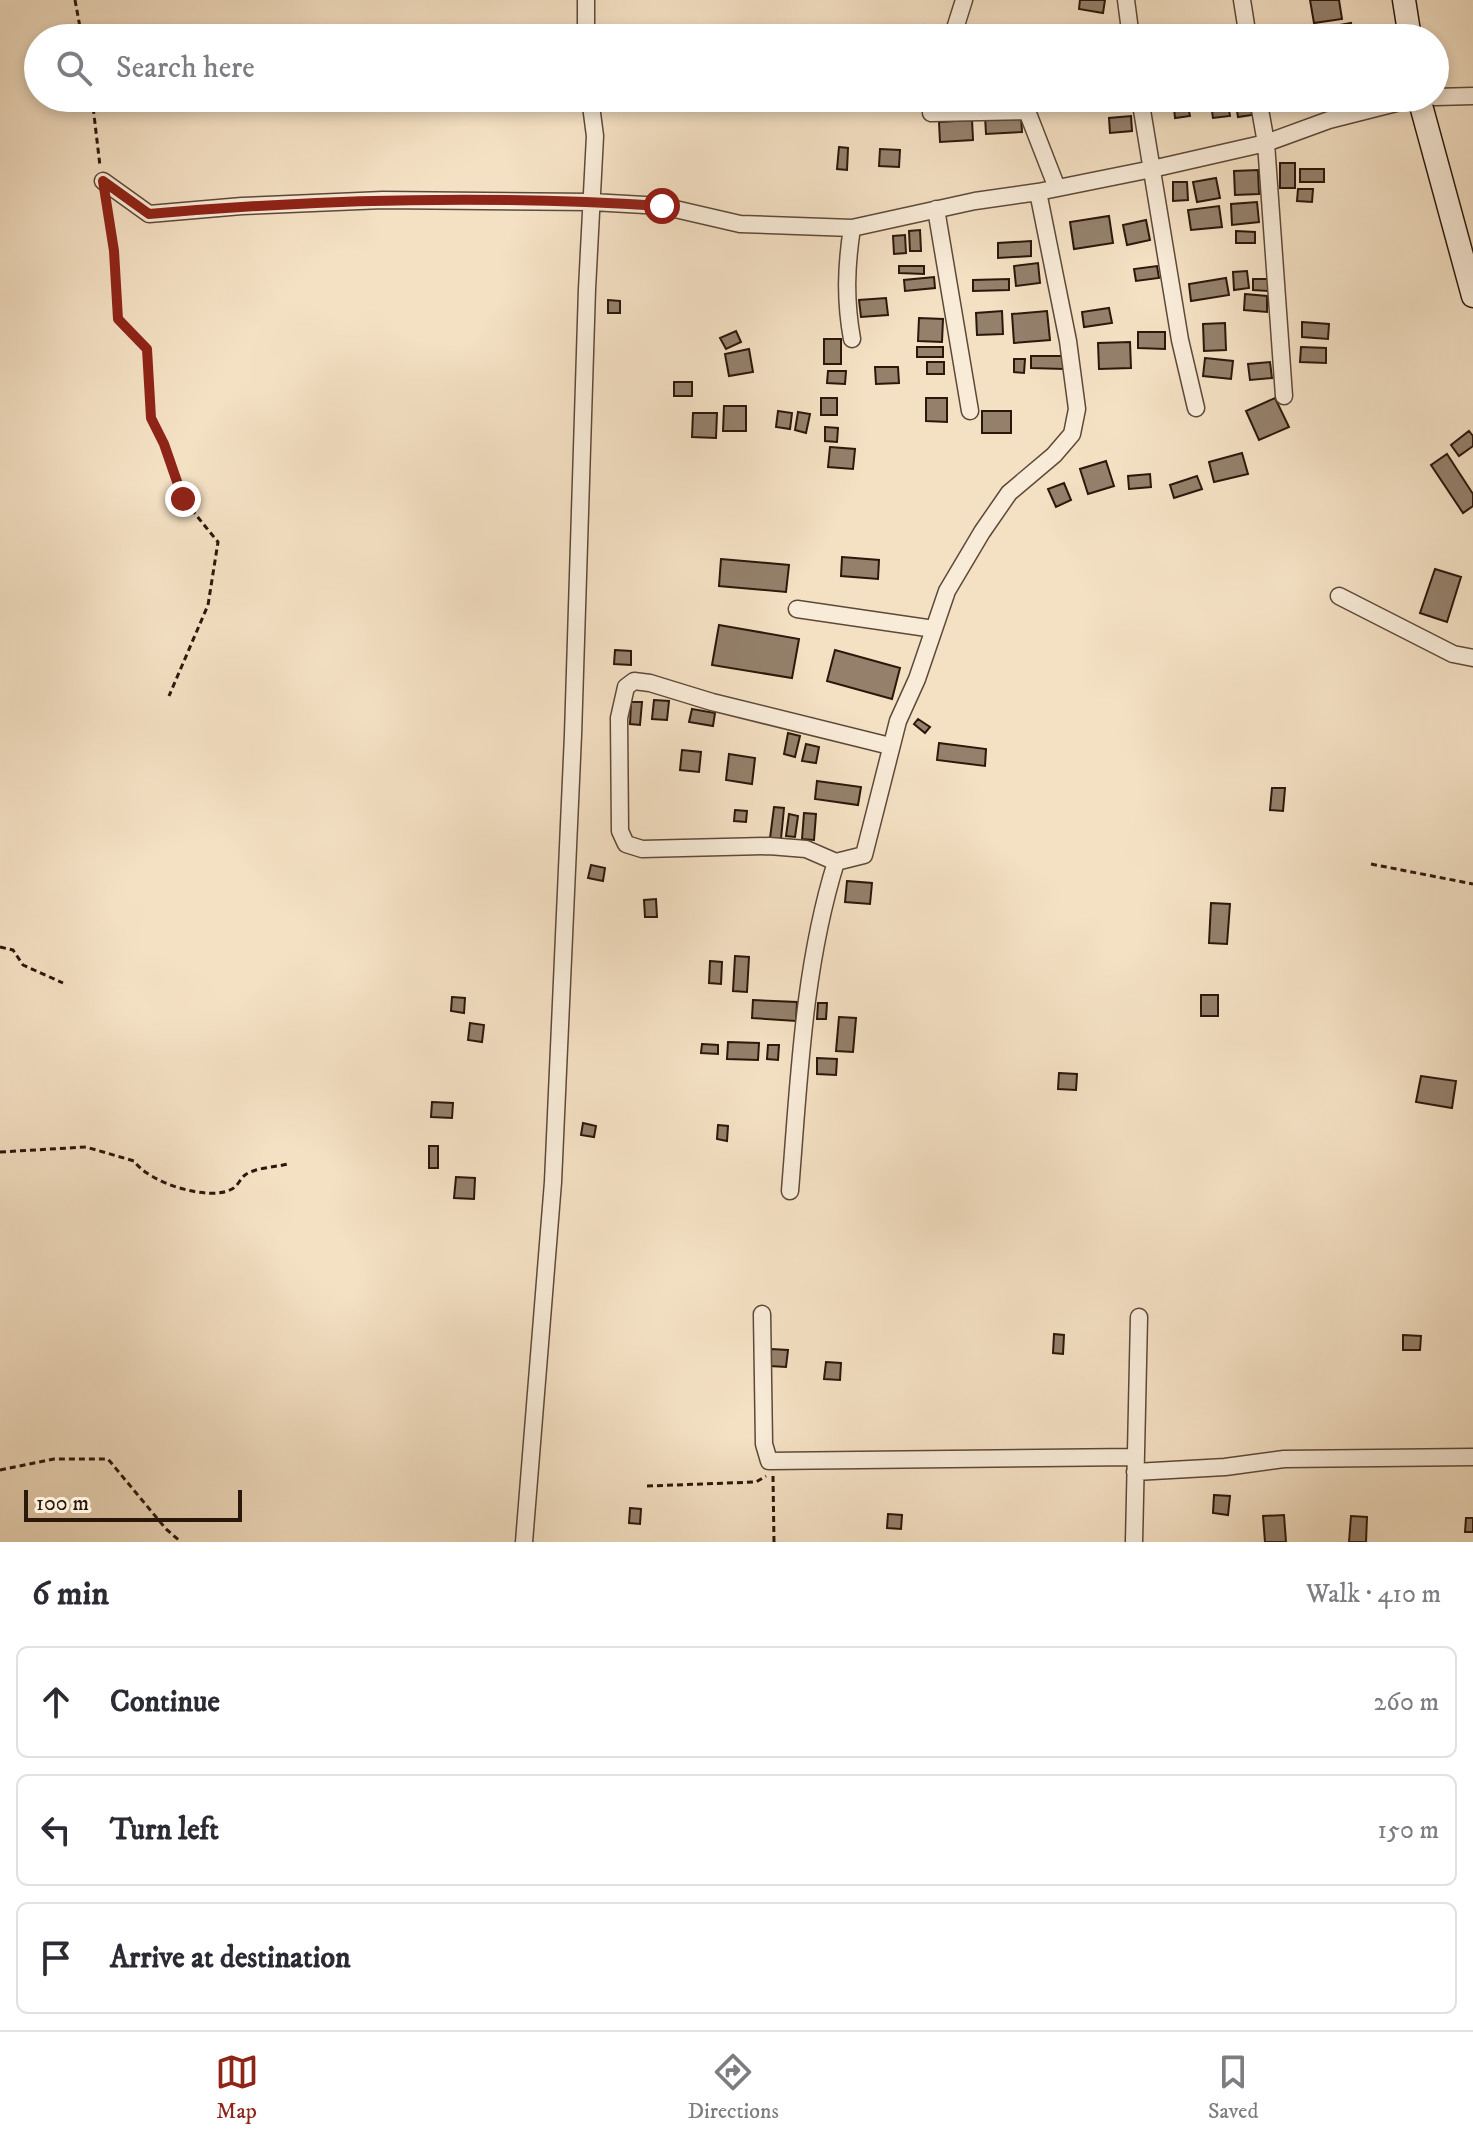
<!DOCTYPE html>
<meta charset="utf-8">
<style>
body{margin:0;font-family:"IM FELL DW Pica",serif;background:#f2f2f3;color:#2b2b33}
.scale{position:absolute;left:24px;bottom:20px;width:218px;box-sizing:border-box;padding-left:8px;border:4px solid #2c170b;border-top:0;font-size:22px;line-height:28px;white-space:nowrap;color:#2c170b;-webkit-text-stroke:6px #f8ebd8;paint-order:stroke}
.stop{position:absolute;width:24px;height:24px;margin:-18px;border:6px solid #8f2418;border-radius:50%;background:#fff}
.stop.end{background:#8f2418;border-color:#fff;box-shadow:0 2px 8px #0008}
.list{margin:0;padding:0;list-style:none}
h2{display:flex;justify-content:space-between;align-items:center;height:104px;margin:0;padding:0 32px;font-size:34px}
h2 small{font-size:26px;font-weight:400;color:#7c7c81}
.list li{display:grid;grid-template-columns:52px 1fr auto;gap:24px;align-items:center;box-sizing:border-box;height:112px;margin:0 16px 16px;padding:0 16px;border:2px solid #e1e1e2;border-radius:12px}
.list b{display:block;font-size:30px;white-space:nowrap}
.list em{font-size:26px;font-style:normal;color:#7c7c81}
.icon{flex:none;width:44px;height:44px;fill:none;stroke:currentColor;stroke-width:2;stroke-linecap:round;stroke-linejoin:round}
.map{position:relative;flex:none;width:1473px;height:1542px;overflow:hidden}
.search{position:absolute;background:#fff;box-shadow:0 4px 12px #0003;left:24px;right:24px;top:24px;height:88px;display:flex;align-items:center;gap:20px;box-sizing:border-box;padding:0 28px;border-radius:44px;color:#7c7c81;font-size:30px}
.sheet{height:488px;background:#fff}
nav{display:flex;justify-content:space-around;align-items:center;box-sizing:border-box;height:112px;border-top:2px solid #e1e1e2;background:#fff;font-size:22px;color:#7c7c81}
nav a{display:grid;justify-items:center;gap:4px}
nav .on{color:#8f2418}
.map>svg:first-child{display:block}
.building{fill:#94806b;stroke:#2c170b;stroke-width:2}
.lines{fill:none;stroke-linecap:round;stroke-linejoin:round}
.minor-casing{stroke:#5e4939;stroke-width:19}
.secondary-casing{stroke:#2c170b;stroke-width:25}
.path{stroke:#2c170b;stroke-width:3;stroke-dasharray:6 4;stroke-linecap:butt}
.minor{stroke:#f8ebd8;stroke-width:16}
.secondary{stroke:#f8ebd8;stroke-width:22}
.route{stroke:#8f2418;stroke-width:10}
</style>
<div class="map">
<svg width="1473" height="1542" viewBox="0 0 1473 1542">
<rect width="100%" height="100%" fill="#f4e0c3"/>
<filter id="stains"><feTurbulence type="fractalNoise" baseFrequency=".0025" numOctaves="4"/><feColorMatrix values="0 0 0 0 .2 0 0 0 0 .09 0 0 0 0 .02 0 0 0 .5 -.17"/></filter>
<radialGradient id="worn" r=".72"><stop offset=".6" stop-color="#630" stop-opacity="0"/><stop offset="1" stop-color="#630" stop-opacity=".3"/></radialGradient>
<path class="building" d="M 1080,0 L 1105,0 L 1103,13 L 1079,9 Z
M 1310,0 L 1339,0 L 1342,19 L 1314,23 Z
M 1351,23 L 1354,38 L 1324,38 L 1323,28 Z
M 924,25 L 941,31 L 939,38 L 919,38 Z
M 1182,31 L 1183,38 L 1162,38 L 1161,34 Z
M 958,98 L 987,98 L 986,105 L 958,102 Z
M 993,98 L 1020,98 L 1019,106 L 993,104 Z
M 1055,98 L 1077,98 L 1077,105 L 1055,103 Z
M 1210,98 L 1227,98 L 1230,116 L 1213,118 Z
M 1235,98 L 1250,98 L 1252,115 L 1238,117 Z
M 1188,107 L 1190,116 L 1175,118 L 1174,108 Z
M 1021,114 L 1022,132 L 986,134 L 985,116 Z
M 1131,116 L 1132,131 L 1110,133 L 1109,118 Z
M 972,120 L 973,140 L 940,142 L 939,122 Z
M 839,147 L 848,148 L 847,170 L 837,169 Z
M 880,149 L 900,150 L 899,167 L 879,166 Z
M 1280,163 L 1295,163 L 1295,188 L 1280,188 Z
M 1300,169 L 1324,169 L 1324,182 L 1300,182 Z
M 1258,170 L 1259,194 L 1235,195 L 1234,171 Z
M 1216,178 L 1220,198 L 1197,202 L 1193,182 Z
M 1173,182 L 1187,182 L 1188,200 L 1173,201 Z
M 1298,189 L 1313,189 L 1312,202 L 1297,201 Z
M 1257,202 L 1259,222 L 1232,225 L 1231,204 Z
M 1219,206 L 1222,227 L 1191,230 L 1188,210 Z
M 1109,216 L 1113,243 L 1074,249 L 1070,222 Z
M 1146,220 L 1150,240 L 1127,245 L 1123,225 Z
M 920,230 L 921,251 L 910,251 L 909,231 Z
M 1236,231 L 1255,232 L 1255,243 L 1236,243 Z
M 905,235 L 906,253 L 894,254 L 893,236 Z
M 1031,241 L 1031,256 L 998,258 L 998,243 Z
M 1038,263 L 1040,283 L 1016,286 L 1014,266 Z
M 899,266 L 924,266 L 924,274 L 899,273 Z
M 1157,266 L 1159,278 L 1136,281 L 1134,269 Z
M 1247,271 L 1249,288 L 1234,290 L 1233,272 Z
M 934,277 L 935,288 L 905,291 L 904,280 Z
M 1226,278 L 1229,295 L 1191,301 L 1189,284 Z
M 1009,279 L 1009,290 L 973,291 L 973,280 Z
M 1253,279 L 1268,279 L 1268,291 L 1253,290 Z
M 1245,294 L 1267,296 L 1267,312 L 1244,310 Z
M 886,298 L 888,315 L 861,317 L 859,300 Z
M 608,300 L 620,301 L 620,313 L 608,313 Z
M 1109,308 L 1112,323 L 1084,327 L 1082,312 Z
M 1002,311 L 1003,334 L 977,335 L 976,313 Z
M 1047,311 L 1050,340 L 1014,343 L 1012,314 Z
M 919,318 L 943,319 L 942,342 L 918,341 Z
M 1302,322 L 1329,324 L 1328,339 L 1302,337 Z
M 1225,323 L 1226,350 L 1204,351 L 1203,324 Z
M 736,331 L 741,342 L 726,349 L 720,338 Z
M 1138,332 L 1165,332 L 1165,349 L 1138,348 Z
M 824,339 L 841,339 L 841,364 L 824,364 Z
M 1130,342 L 1131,368 L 1099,369 L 1098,343 Z
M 917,347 L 943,347 L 943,357 L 917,357 Z
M 1301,347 L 1326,348 L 1326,363 L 1300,362 Z
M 749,349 L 753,372 L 729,376 L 725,354 Z
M 1031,356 L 1065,356 L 1064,369 L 1031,368 Z
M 1205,358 L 1233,361 L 1231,379 L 1203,376 Z
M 1014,359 L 1025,359 L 1024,373 L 1014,372 Z
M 927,362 L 944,362 L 944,374 L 927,374 Z
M 1270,362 L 1272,378 L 1250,380 L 1248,364 Z
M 875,367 L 898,367 L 899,383 L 876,384 Z
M 828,371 L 846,371 L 845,384 L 827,383 Z
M 674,382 L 692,382 L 692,396 L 674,396 Z
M 821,398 L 837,398 L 837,415 L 821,415 Z
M 926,398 L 947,398 L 947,422 L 926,421 Z
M 1275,398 L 1289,427 L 1259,440 L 1246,411 Z
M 724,406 L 746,406 L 746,431 L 723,431 Z
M 778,411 L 792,413 L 790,429 L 776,427 Z
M 982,411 L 1011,411 L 1011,433 L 982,433 Z
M 798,412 L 810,414 L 806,433 L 795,430 Z
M 693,413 L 717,413 L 716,438 L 692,437 Z
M 825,427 L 838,428 L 837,442 L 825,441 Z
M 1469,431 L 1473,436 L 1473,446 L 1459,456 L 1451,445 Z
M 830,447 L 855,449 L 853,469 L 828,467 Z
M 1242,453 L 1248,474 L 1214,482 L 1209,462 Z
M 1447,454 L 1473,494 L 1473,506 L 1463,513 L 1431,465 Z
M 1106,461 L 1114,486 L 1088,494 L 1080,469 Z
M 1150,474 L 1151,487 L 1129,489 L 1128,476 Z
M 1197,476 L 1202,489 L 1174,498 L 1170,485 Z
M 1064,483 L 1071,500 L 1056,507 L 1048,489 Z
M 842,557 L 879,560 L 878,579 L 841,576 Z
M 721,559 L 789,565 L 786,592 L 719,586 Z
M 1435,569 L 1461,577 L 1447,622 L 1420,613 Z
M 719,625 L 799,639 L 792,678 L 712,665 Z
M 615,650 L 631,651 L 631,665 L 614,664 Z
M 835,650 L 900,668 L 892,699 L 827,681 Z
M 654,700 L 669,701 L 667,720 L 652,719 Z
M 631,702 L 642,702 L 640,725 L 630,724 Z
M 692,709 L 715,713 L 713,726 L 689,722 Z
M 918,719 L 930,727 L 925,733 L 914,724 Z
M 788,733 L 800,736 L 795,757 L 784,754 Z
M 939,743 L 986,749 L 985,766 L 937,760 Z
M 806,744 L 819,747 L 816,763 L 802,761 Z
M 682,750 L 701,752 L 699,772 L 680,770 Z
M 729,754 L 755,758 L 752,784 L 726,780 Z
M 817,781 L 861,787 L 858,805 L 815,799 Z
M 1272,788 L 1285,788 L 1283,811 L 1270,810 Z
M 774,807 L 784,808 L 781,839 L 770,838 Z
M 735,810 L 747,811 L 746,822 L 734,821 Z
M 804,813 L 816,814 L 814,840 L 802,839 Z
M 789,814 L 798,816 L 795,837 L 786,836 Z
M 591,865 L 605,868 L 603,881 L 588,878 Z
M 847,881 L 872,883 L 870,904 L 845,902 Z
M 656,899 L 657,917 L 645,917 L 644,900 Z
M 1211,903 L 1230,904 L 1227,944 L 1209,943 Z
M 735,956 L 749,957 L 747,992 L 733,991 Z
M 710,961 L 722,962 L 721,984 L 709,983 Z
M 1201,995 L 1218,995 L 1218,1016 L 1201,1016 Z
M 452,997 L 465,998 L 464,1013 L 451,1011 Z
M 753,1000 L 797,1002 L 796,1021 L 752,1018 Z
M 818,1003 L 827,1003 L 826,1019 L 817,1019 Z
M 839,1017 L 856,1018 L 853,1052 L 836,1051 Z
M 470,1023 L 484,1025 L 482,1042 L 468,1040 Z
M 728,1042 L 759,1043 L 758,1060 L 727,1059 Z
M 702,1044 L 718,1045 L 718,1054 L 701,1053 Z
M 768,1045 L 779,1045 L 778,1060 L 767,1059 Z
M 817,1058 L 837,1059 L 836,1075 L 817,1074 Z
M 1059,1073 L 1077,1074 L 1076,1090 L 1058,1089 Z
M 1421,1076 L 1456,1081 L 1452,1108 L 1416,1102 Z
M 432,1102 L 453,1103 L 452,1118 L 431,1117 Z
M 583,1123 L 596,1126 L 594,1137 L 581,1135 Z
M 718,1125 L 728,1126 L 727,1141 L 717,1139 Z
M 429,1146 L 438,1146 L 438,1168 L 429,1168 Z
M 456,1177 L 475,1178 L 474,1199 L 454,1198 Z
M 1054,1334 L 1064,1335 L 1063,1354 L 1053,1353 Z
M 1403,1335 L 1421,1336 L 1420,1350 L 1403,1350 Z
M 771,1349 L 788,1350 L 786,1367 L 770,1366 Z
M 826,1362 L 841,1363 L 840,1380 L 824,1379 Z
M 1214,1495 L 1230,1496 L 1228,1515 L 1213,1513 Z
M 630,1508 L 641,1509 L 640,1524 L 629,1523 Z
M 888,1514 L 902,1515 L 901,1529 L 887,1528 Z
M 1284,1515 L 1286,1542 L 1265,1542 L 1263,1516 Z
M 1351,1516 L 1367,1517 L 1366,1542 L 1349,1542 Z
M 1466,1518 L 1473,1518 L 1473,1532 L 1465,1532 Z"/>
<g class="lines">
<defs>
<path id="minor" d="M 586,0 L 586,38
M 1126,0 L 1131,38
M 1242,0 L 1248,38
M 952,38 L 964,0
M 1435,97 L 1473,96
M 933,98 L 931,113 L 1027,111 L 1057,188
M 1140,98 L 1180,340 L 1196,408
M 1258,98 L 1266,143 L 1284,396
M 103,181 L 149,214 L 242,206 L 383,200 L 592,202 L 662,206 L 740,224 L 852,228 L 975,201 L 1038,192 L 1152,169 L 1266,143 L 1329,120 L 1416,98
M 936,209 L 970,411
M 852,228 C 846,267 845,300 852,339
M 1339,596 L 1453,654 L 1473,658
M 797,609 L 934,629
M 836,862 L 806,849 L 769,846 L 642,849 L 626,844 L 620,831 L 619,718 L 626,687 L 634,681 L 650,683 L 712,702 L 890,746
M 790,1191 C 799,1081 803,968 836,862 L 864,855 L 898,721 L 917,679 L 947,591 L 982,532 L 1009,493 L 1054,455 L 1072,434 L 1077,409 L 1068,341 L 1038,192
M 762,1314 L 764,1444 L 769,1461 L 1135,1457
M 1135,1472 L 1225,1467 L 1284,1459 L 1473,1457
M 524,1542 L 553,1182 L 573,735 L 587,289 L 595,136 L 590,98
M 1134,1542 L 1139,1317"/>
<path id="secondary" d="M 1404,0 L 1410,38
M 1419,98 L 1473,296"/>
</defs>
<use href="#minor" class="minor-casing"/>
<use href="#secondary" class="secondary-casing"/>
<path class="path" d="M 75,0 L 82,38
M 92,98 L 100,166
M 106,201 L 114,251 L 118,319 L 147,349 L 151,418 L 164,444 L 183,499 L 218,542 L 208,605 L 169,696
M 1371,864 L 1473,884
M 0,947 L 13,950 L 23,965 L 63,983
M 0,1152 L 86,1147 L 134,1161 C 149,1183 209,1202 232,1189 C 238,1186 240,1179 245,1175 C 254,1168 276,1167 288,1164
M 0,1470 L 54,1459 L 108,1459 L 166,1529 L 181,1542
M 773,1476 L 774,1542
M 647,1486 L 756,1482 L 766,1476"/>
<use href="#minor" class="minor"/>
<use href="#secondary" class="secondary"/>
</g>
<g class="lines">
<path class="route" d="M 183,499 L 164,444 L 151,418 L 147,349 L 118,319 L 114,251 L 103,181 L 149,214 C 319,199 491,195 662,206"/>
</g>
<rect width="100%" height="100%" filter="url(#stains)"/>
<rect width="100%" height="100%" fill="url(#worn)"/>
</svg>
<div class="scale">100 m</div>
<div class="stop" style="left:662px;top:206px"></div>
<div class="stop end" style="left:183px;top:499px"></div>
<div class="search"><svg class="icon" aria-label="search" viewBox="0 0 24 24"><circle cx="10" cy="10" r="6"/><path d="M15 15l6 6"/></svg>Search here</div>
</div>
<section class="sheet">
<h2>6 min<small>Walk · 410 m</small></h2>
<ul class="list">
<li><svg class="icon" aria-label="ahead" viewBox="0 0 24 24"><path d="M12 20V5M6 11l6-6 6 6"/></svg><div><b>Continue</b></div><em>260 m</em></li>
<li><svg class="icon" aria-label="left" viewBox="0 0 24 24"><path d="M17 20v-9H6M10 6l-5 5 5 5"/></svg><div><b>Turn left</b></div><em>150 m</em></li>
<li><svg class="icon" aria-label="arrive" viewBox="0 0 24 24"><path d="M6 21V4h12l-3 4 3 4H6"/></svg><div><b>Arrive at destination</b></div></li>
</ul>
</section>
<nav>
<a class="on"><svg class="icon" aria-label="map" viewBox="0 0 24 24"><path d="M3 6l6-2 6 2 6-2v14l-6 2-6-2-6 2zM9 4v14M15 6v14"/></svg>Map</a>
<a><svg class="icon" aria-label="directions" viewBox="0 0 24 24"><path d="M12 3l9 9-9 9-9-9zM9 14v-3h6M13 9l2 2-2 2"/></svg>Directions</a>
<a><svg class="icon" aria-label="saved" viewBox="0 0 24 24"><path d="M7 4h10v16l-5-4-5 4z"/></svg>Saved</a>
</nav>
